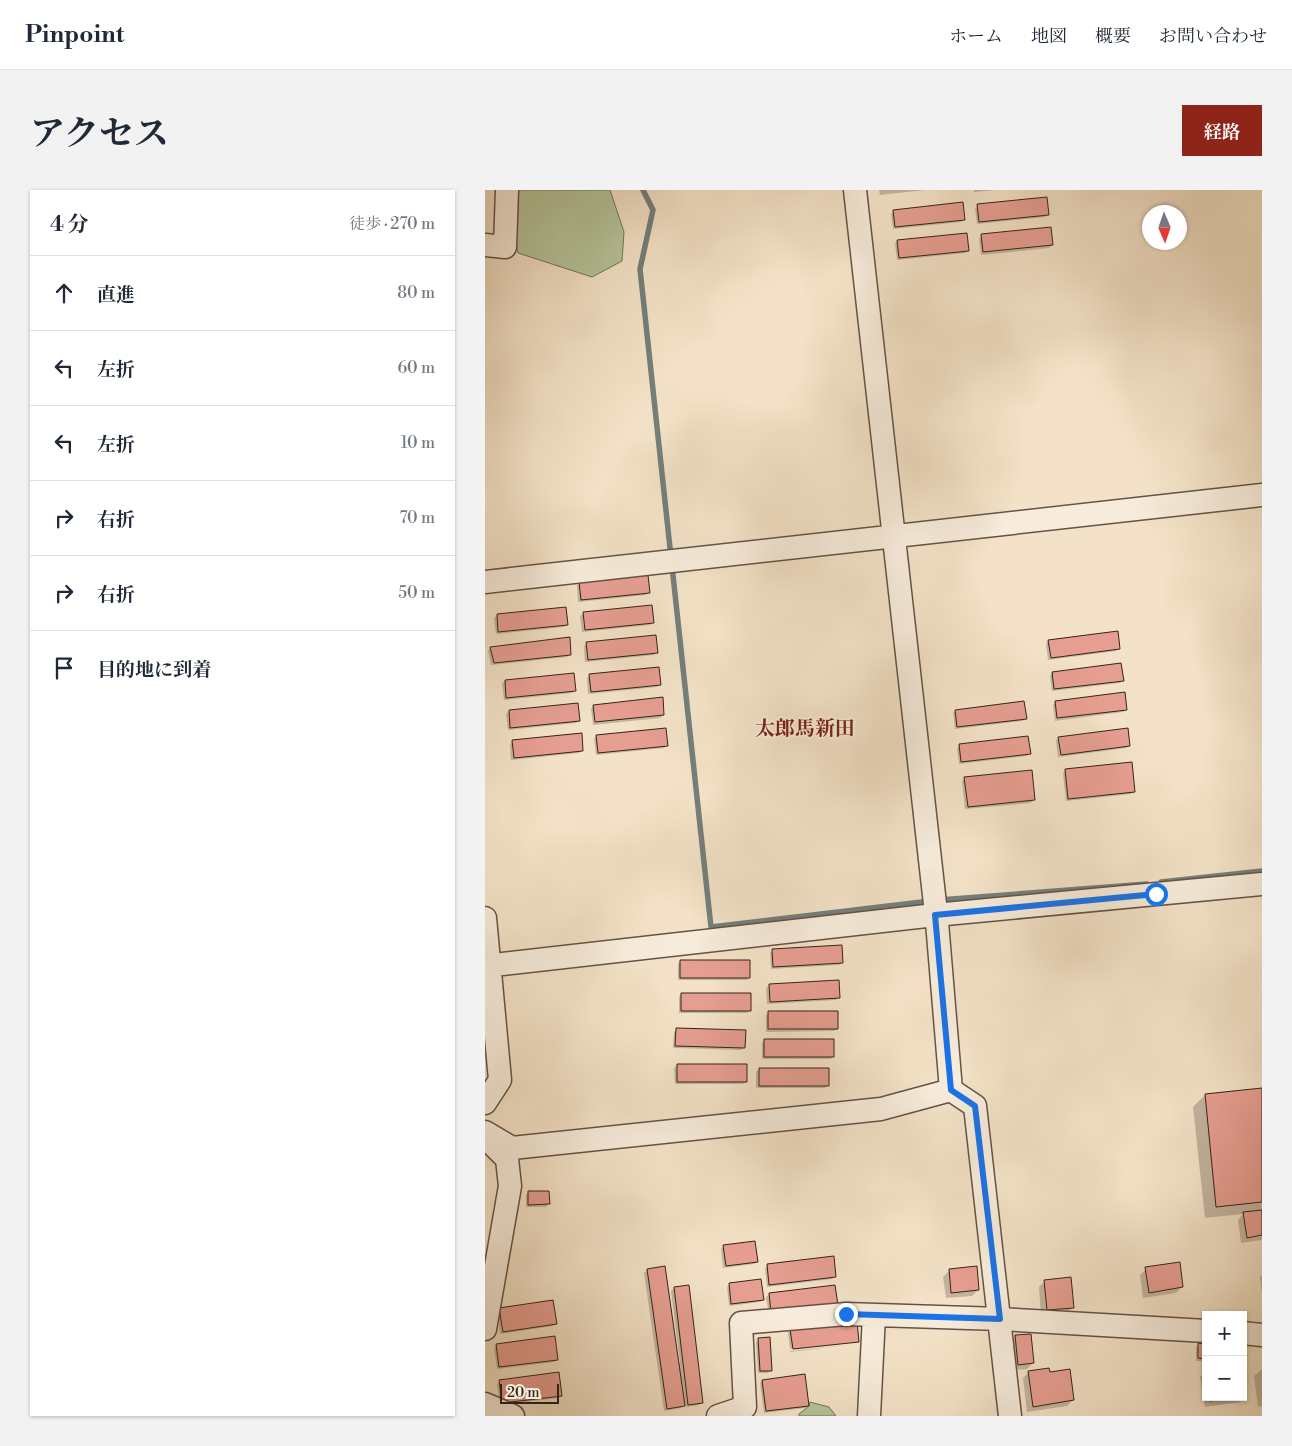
<!DOCTYPE html>
<html lang="ja">
<meta charset="utf-8">
<style>
body{margin:0;font-family:"Libre Bodoni","Noto Serif JP",serif;background:#f2f2f3;color:#1f2937}
.controls{position:absolute;right:15px;bottom:15px;display:grid;overflow:hidden;border-radius:0px;box-shadow:0 1px 4px #0004}
.controls button{width:45px;height:45px;display:grid;place-items:center;padding:0;border:0;border-bottom:1px solid #e0e1e3;background:#fff;color:#1f2937;font:25px sans-serif}
.compass{position:absolute;left:657px;top:15px;width:45px;height:45px;border-radius:50%;background:#fff;box-shadow:0 1px 4px #0004;rotate:178deg}
.scale{position:absolute;left:15px;bottom:12px;width:59px;box-sizing:border-box;padding-left:5px;border:2px solid #35231a;border-top:0;font-size:14px;line-height:18px;white-space:nowrap;color:#35231a;-webkit-text-stroke:4px #f7ecdb;paint-order:stroke}
.stop{position:absolute;width:15px;height:15px;margin:-11px;border:4px solid #1a73e8;border-radius:50%;background:#fff}
.stop.end{background:#1a73e8;border-color:#fff;box-shadow:0 1px 5px #0008}
.list{margin:0;padding:0;list-style:none}
h2{display:flex;justify-content:space-between;align-items:center;height:65px;margin:0;padding:0 20px;font-size:21px}
h2 small{font-size:16px;font-weight:400;color:#747a83}
.list li{display:grid;grid-template-columns:32px 1fr auto;gap:15px;align-items:center;box-sizing:border-box;height:75px;padding:0 20px;border-top:1px solid #e0e1e3}
.list b{display:block;font-size:19px;white-space:nowrap}
.list em{font-size:16px;font-style:normal;color:#747a83}
.icon{flex:none;width:28px;height:28px;fill:none;stroke:currentColor;stroke-width:2;stroke-linecap:round;stroke-linejoin:round}
.map{position:relative;flex:none;width:777px;height:1226px;overflow:hidden;border-radius:0px}
header{display:flex;align-items:center;gap:30px;box-sizing:border-box;height:70px;padding:0 25px;background:#fff;border-bottom:1px solid #e0e1e3}
header strong{font-size:24px}
nav{display:flex;gap:28px;margin-inline-start:auto;font-size:18px}
.intro{display:flex;align-items:center;justify-content:space-between;box-sizing:border-box;height:120px;padding:0 30px}
h1{margin:0;font-size:35px}
.button{padding:12px 22px;border-radius:0px;background:#8f2418;color:#fff;font-size:18px;font-weight:700}
main{display:flex;gap:30px;padding:0 30px}
aside{flex:1;background:#fff;border-radius:0px;box-shadow:0 1px 4px #0004}
.map>svg:first-child{display:block}
.green{fill:#b5c49a;stroke:#75745a}
.shadow{fill:#0003}
.lines{fill:none;stroke-linecap:round;stroke-linejoin:round}
.stream{stroke:#747f7c;stroke-width:5.5}
.building{fill:#e69e91;stroke:#35231a}
.minor-casing{stroke:#645345;stroke-width:25}
.minor{stroke:#f7ecdb;stroke-width:22}
.route{stroke:#1a73e8;stroke-width:6}
.labels{text-anchor:middle;stroke-width:4;stroke-linejoin:round;paint-order:stroke}
.quarter-label{font-size:20px;font-weight:bold;fill:#7a1f14;stroke:#f7ecdb}
</style>
<header>
<strong>Pinpoint</strong>
<nav><a>ホーム</a><a>地図</a><a>概要</a><a>お問い合わせ</a></nav>
</header>
<div class="intro"><h1>アクセス</h1><a class="button">経路</a></div>
<main>
<aside>
<h2>4 分<small>徒歩 · 270 m</small></h2>
<ul class="list">
<li><svg class="icon" aria-label="ahead" viewBox="0 0 24 24"><path d="M12 20V5M6 11l6-6 6 6"/></svg><div><b>直進</b></div><em>80 m</em></li>
<li><svg class="icon" aria-label="left" viewBox="0 0 24 24"><path d="M17 20v-9H6M10 6l-5 5 5 5"/></svg><div><b>左折</b></div><em>60 m</em></li>
<li><svg class="icon" aria-label="left" viewBox="0 0 24 24"><path d="M17 20v-9H6M10 6l-5 5 5 5"/></svg><div><b>左折</b></div><em>10 m</em></li>
<li><svg class="icon" aria-label="right" viewBox="0 0 24 24"><path d="M7 20v-9h11M14 6l5 5-5 5"/></svg><div><b>右折</b></div><em>70 m</em></li>
<li><svg class="icon" aria-label="right" viewBox="0 0 24 24"><path d="M7 20v-9h11M14 6l5 5-5 5"/></svg><div><b>右折</b></div><em>50 m</em></li>
<li><svg class="icon" aria-label="arrive" viewBox="0 0 24 24"><path d="M6 21V4h12l-3 4 3 4H6"/></svg><div><b>目的地に到着</b></div></li>
</ul>
</aside>
<div class="map">
<svg width="777" height="1226" viewBox="0 0 777 1226">
<rect width="100%" height="100%" fill="#f3e2c7"/>
<filter id="stains"><feTurbulence type="fractalNoise" baseFrequency=".004" numOctaves="4"/><feColorMatrix values="0 0 0 0 .2 0 0 0 0 .09 0 0 0 0 .02 0 0 0 .5 -.17"/></filter>
<radialGradient id="worn" r=".72"><stop offset=".6" stop-color="#630" stop-opacity="0"/><stop offset="1" stop-color="#630" stop-opacity=".3"/></radialGradient>
<path class="green" d="M 22,0 L 125,0 L 139,42 L 137,71 L 107,87 L 33,63 L 22,12 Z
M 325,1212 L 344,1217 L 351,1226 L 314,1226 L 314,1224 L 324,1216 Z"/>
<path class="shadow" d="M 394,0 L 440,0 L 395,5 Z
M 489,0 L 511,0 L 489,2 Z
M 493,16 L 563,25 L 560,27 L 492,34 L 490,18 Z
M 409,21 L 478,30 L 476,32 L 408,39 L 406,24 Z
M 497,46 L 567,55 L 564,58 L 496,65 L 494,48 Z
M 412,51 L 482,60 L 480,63 L 412,70 L 410,54 Z
M 94,393 L 164,402 L 161,405 L 93,412 L 92,396 Z
M 166,417 L 168,433 L 165,435 L 97,442 L 95,426 L 98,424 Z
M 12,425 L 82,434 L 79,437 L 11,444 L 9,428 Z
M 564,451 L 634,458 L 631,461 L 563,470 L 561,453 Z
M 102,453 L 171,463 L 169,465 L 100,472 L 99,456 Z
M 6,458 L 85,464 L 82,467 L 6,475 L 3,460 Z
M 567,483 L 637,491 L 635,493 L 567,501 L 565,486 Z
M 104,486 L 174,494 L 172,497 L 103,504 L 102,488 Z
M 20,491 L 90,500 L 87,503 L 19,510 L 17,493 Z
M 570,512 L 640,520 L 638,522 L 570,531 L 568,515 Z
M 108,516 L 178,525 L 175,528 L 108,535 L 106,519 Z
M 24,521 L 94,530 L 91,533 L 23,540 L 21,524 Z
M 470,521 L 540,528 L 538,531 L 470,539 L 468,523 Z
M 112,546 L 182,555 L 179,558 L 111,565 L 109,548 Z
M 574,548 L 644,556 L 641,558 L 573,567 L 571,550 Z
M 27,551 L 97,560 L 94,563 L 26,570 L 25,554 Z
M 474,555 L 544,563 L 542,566 L 474,574 L 472,558 Z
M 580,580 L 649,602 L 646,604 L 581,611 L 578,583 Z
M 480,588 L 548,610 L 546,613 L 480,619 L 477,591 Z
M 288,760 L 357,773 L 354,775 L 286,779 L 285,763 Z
M 196,771 L 264,787 L 262,790 L 193,790 L 193,774 Z
M 284,795 L 353,808 L 351,810 L 282,814 L 281,798 Z
M 196,804 L 265,820 L 262,823 L 194,823 L 194,807 Z
M 284,823 L 352,839 L 349,841 L 281,842 L 281,825 Z
M 191,840 L 259,858 L 256,860 L 188,858 L 189,842 Z
M 279,850 L 348,867 L 345,869 L 277,869 L 277,853 Z
M 192,875 L 261,892 L 258,894 L 190,894 L 189,878 Z
M 274,879 L 342,895 L 340,898 L 271,898 L 271,882 Z
M 777,900 L 777,1050 L 756,1053 L 753,1030 L 758,1024 L 720,1028 L 708,917 L 720,905 Z
M 43,1002 L 63,1014 L 61,1017 L 41,1017 L 41,1005 Z
M 238,1057 L 272,1072 L 269,1074 L 238,1078 L 236,1059 Z
M 282,1075 L 350,1086 L 347,1089 L 282,1097 L 280,1078 Z
M 179,1078 L 193,1173 L 195,1172 L 186,1101 L 189,1098 L 203,1097 L 217,1213 L 214,1215 L 201,1217 L 200,1214 L 196,1218 L 179,1221 L 159,1083 L 162,1080 Z
M 661,1079 L 697,1097 L 691,1103 L 658,1108 L 655,1085 Z
M 464,1081 L 493,1100 L 487,1106 L 461,1108 L 458,1087 Z
M 777,1085 L 777,1104 L 775,1087 Z
M 560,1091 L 588,1117 L 582,1123 L 556,1126 L 554,1097 Z
M 244,1095 L 278,1110 L 275,1112 L 244,1116 L 242,1097 Z
M 349,1097 L 284,1125 L 281,1107 L 284,1104 Z
M 15,1120 L 70,1133 L 68,1136 L 15,1144 L 12,1122 Z
M 371,1133 L 373,1151 L 372,1153 L 372,1151 L 305,1159 L 303,1143 L 306,1140 Z
M 530,1146 L 548,1173 L 542,1179 L 527,1180 L 524,1152 Z
M 274,1149 L 286,1180 L 283,1183 L 273,1183 L 271,1152 Z
M 370,1154 L 305,1162 L 305,1161 L 371,1154 Z
M 714,1154 L 721,1155 L 721,1171 L 711,1171 L 711,1157 Z
M 12,1155 L 72,1169 L 69,1172 L 12,1179 L 9,1158 Z
M 777,1179 L 777,1216 L 773,1217 L 769,1186 Z
M 721,1181 L 721,1207 L 758,1207 L 758,1187 L 761,1206 L 755,1212 L 720,1217 L 715,1187 Z
M 544,1182 L 564,1183 L 588,1210 L 582,1216 L 542,1222 L 538,1188 Z
M 15,1191 L 76,1205 L 73,1208 L 15,1215 L 12,1194 Z
M 277,1191 L 323,1215 L 320,1218 L 279,1223 L 275,1193 Z"/>
<g class="lines">
<path class="stream" d="M 158,0 L 168,20 L 155,79 L 186,367
M 187,376 L 226,737 L 445,711
M 676,692 L 777,681
M 454,710 L 662,694"/>
</g>
<path class="building" d="M 562,7 L 564,25 L 494,32 L 492,14 Z
M 478,12 L 480,30 L 410,37 L 408,20 Z
M 566,37 L 568,55 L 498,62 L 496,44 Z
M 482,43 L 484,61 L 414,68 L 412,50 Z
M 163,385 L 165,403 L 96,410 L 94,392 Z
M 167,415 L 169,433 L 100,440 L 98,422 Z
M 81,417 L 83,435 L 13,442 L 12,424 Z
M 633,441 L 635,459 L 566,468 L 563,450 Z
M 171,445 L 173,463 L 103,470 L 101,452 Z
M 85,447 L 86,465 L 9,473 L 5,457 Z
M 636,473 L 639,491 L 569,499 L 567,482 Z
M 174,477 L 176,495 L 106,502 L 104,484 Z
M 89,483 L 91,501 L 21,508 L 20,490 Z
M 640,502 L 642,520 L 572,528 L 570,511 Z
M 178,507 L 179,525 L 110,532 L 108,515 Z
M 539,511 L 542,529 L 472,537 L 470,520 Z
M 93,513 L 95,531 L 25,538 L 24,520 Z
M 181,538 L 183,556 L 113,563 L 111,545 Z
M 643,538 L 645,556 L 576,565 L 573,547 Z
M 97,543 L 98,561 L 29,568 L 27,550 Z
M 543,546 L 546,564 L 476,572 L 474,554 Z
M 647,572 L 650,602 L 583,609 L 580,579 Z
M 547,580 L 550,610 L 483,617 L 479,587 Z
M 357,755 L 358,773 L 288,777 L 287,759 Z
M 195,770 L 265,770 L 265,788 L 195,788 Z
M 354,790 L 355,808 L 285,812 L 284,794 Z
M 196,803 L 266,803 L 266,821 L 196,821 Z
M 283,821 L 353,821 L 353,839 L 283,839 Z
M 191,838 L 261,840 L 260,858 L 190,856 Z
M 279,849 L 349,849 L 349,867 L 279,867 Z
M 192,874 L 262,874 L 262,892 L 192,892 Z
M 274,878 L 344,878 L 344,896 L 274,896 Z
M 777,898 L 777,1012 L 731,1017 L 720,904 Z
M 43,1001 L 64,1001 L 65,1014 L 43,1015 Z
M 777,1020 L 777,1045 L 762,1048 L 758,1022 Z
M 270,1051 L 273,1072 L 241,1076 L 238,1055 Z
M 349,1066 L 351,1087 L 284,1095 L 282,1074 Z
M 695,1072 L 698,1097 L 664,1103 L 660,1077 Z
M 180,1076 L 200,1216 L 182,1219 L 162,1079 Z
M 492,1076 L 494,1100 L 466,1103 L 464,1079 Z
M 586,1087 L 589,1118 L 562,1120 L 559,1090 Z
M 276,1089 L 279,1110 L 246,1114 L 244,1093 Z
M 204,1095 L 218,1213 L 203,1215 L 189,1097 Z
M 350,1095 L 353,1115 L 286,1123 L 284,1103 Z
M 68,1110 L 72,1134 L 18,1142 L 14,1118 Z
M 372,1131 L 374,1152 L 308,1159 L 305,1139 Z
M 546,1144 L 549,1173 L 533,1175 L 530,1145 Z
M 70,1146 L 73,1170 L 14,1177 L 11,1154 Z
M 285,1147 L 287,1181 L 275,1181 L 273,1148 Z
M 713,1153 L 721,1154 L 721,1169 L 713,1168 Z
M 564,1178 L 565,1182 L 585,1179 L 589,1210 L 548,1217 L 543,1181 Z
M 74,1182 L 77,1206 L 17,1213 L 14,1190 Z
M 320,1184 L 324,1216 L 281,1221 L 277,1190 Z
M 725,1207 L 756,1207 L 725,1211 Z"/>
<g class="lines">
<defs>
<path id="minor" d="M 370,0 L 452,732 L 466,900 L 490,916 L 525,1226
M 0,55 L 20,57 L 22,0
M 0,392 L 777,305
M 0,728 L 15,890 L 0,913
M 0,776 L 450,725 L 777,694
M 0,942 L 27,958 L 396,919 L 466,900
M 0,1139 L 25,996 L 22,969 L 4,951
M 758,1143 L 777,1145
M 0,1214 L 28,1226
M 233,1226 L 260,1217 L 256,1133 L 361,1124 L 515,1129 L 721,1141
M 384,1226 L 389,1125"/>
</defs>
<use href="#minor" class="minor-casing"/>
<use href="#minor" class="minor"/>
</g>
<g class="lines">
<path class="route" d="M 361,1124 L 515,1129 L 490,916 L 466,900 L 450,725 L 671,704"/>
</g>
<g class="labels">
<g class="quarter-label">
<text x="320" y="545">太郎馬新田</text>
</g>
</g>
<rect width="100%" height="100%" filter="url(#stains)"/>
<rect width="100%" height="100%" fill="url(#worn)"/>
</svg>
<div class="controls">
<button>+</button>
<button>−</button>
</div>
<svg class="compass" viewBox="-18 -18 36 36"><path d="M0-13l5 13h-10z" fill="#e53935"/><path d="M0 13l5-13h-10z" fill="#747a83"/></svg>
<div class="scale">20 m</div>
<div class="stop" style="left:671px;top:704px"></div>
<div class="stop end" style="left:361px;top:1124px"></div>
</div>
</main>
